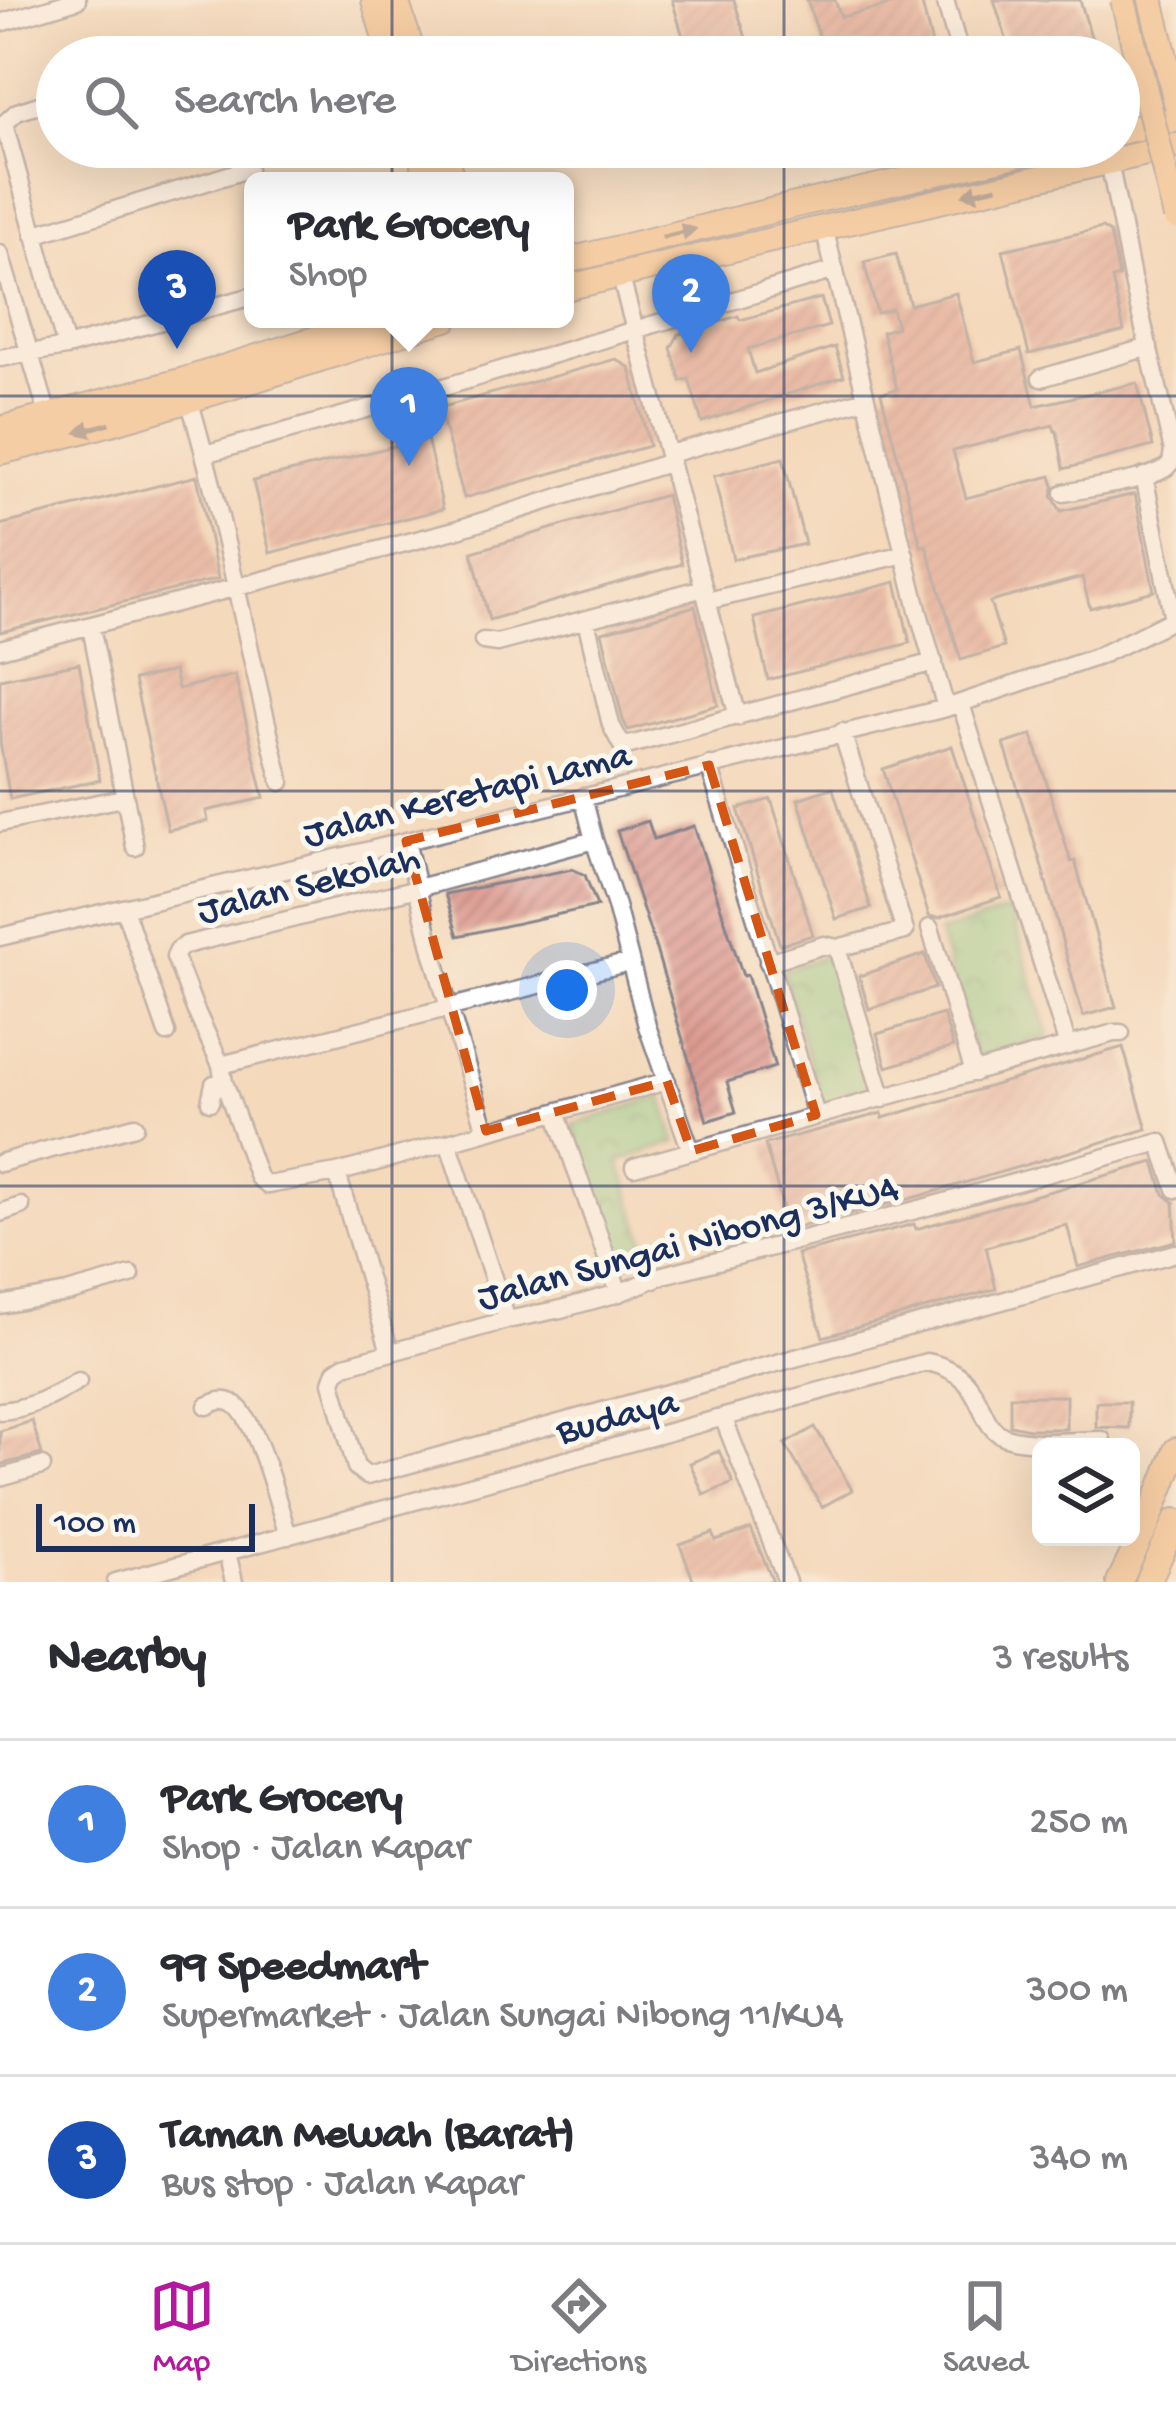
<!DOCTYPE html>
<meta charset="utf-8">
<style>
body{margin:0;font-family:"Gochi Hand",sans-serif;background:#f7f7f7;color:#2b2b33}
.controls{position:absolute;right:36px;bottom:36px;display:grid;overflow:hidden;border-radius:18px;box-shadow:0 12px 48px #0002}
.controls button{width:108px;height:108px;display:grid;place-items:center;padding:0;border:0;border-bottom:3px solid #e1e1e2;background:#fff;color:#2b2b33;font:60px sans-serif}
.scale{position:absolute;left:36px;bottom:30px;width:219px;box-sizing:border-box;padding-left:12px;border:6px solid #1b2f5e;border-top:0;font-size:33px;line-height:42px;white-space:nowrap;color:#1b2f5e;-webkit-text-stroke:9px #fbf7ec;paint-order:stroke}
.you{position:absolute;left:567px;top:990px;width:42px;height:42px;margin:-30px;border:9px solid #fff;border-radius:50%;background:#1a73e8;box-shadow:0 0 0 18px #1a73e833}
.badge{display:grid;place-items:center;width:78px;height:78px;border-radius:50%;background:#b5179e;color:#fff;font-size:39px;font-weight:700}
.pin{position:absolute;translate:-50% -99px;filter:drop-shadow(0 3px 6px #0008)}
.pin::after{content:'';position:absolute;top:63px;width:42px;height:36px;background:inherit;clip-path:polygon(0 0,100% 0,50% 100%)}
.popup{position:absolute;left:244px;top:172px;width:330px;height:156px;box-sizing:border-box;display:grid;place-content:center;border-radius:18px;background:#fff;filter:drop-shadow(0 3px 9px #0005);font-size:39px;white-space:nowrap;color:#7c7c81}
.popup b{font-size:45px;color:#2b2b33}
.popup::after{content:'';position:absolute;left:50%;top:100%;margin-left:-24px;border:24px solid transparent;border-top-color:#fff}
.list{margin:0;padding:0;list-style:none}
h2{display:flex;justify-content:space-between;align-items:center;height:156px;margin:0;padding:0 48px;font-size:51px}
h2 small{font-size:39px;font-weight:400;color:#7c7c81}
.list li{display:grid;grid-template-columns:78px 1fr auto;gap:36px;align-items:center;box-sizing:border-box;height:168px;padding:0 48px;border-top:3px solid #e1e1e2}
.list b{display:block;font-size:45px;white-space:nowrap}
.list p{margin:0;font-size:39px;white-space:nowrap;color:#7c7c81}
.list em{font-size:39px;font-style:normal;color:#7c7c81}
.icon{flex:none;width:66px;height:66px;fill:none;stroke:currentColor;stroke-width:2;stroke-linecap:round;stroke-linejoin:round}
.map{position:relative;flex:none;width:1176px;height:1582px;overflow:hidden}
.search{position:absolute;background:#fff;box-shadow:0 12px 48px #0002;left:36px;right:36px;top:36px;height:132px;display:flex;align-items:center;gap:30px;box-sizing:border-box;padding:0 42px;border-radius:66px;color:#7c7c81;font-size:45px}
.sheet{height:660px;background:#fff}
nav{display:flex;justify-content:space-around;align-items:center;box-sizing:border-box;height:168px;border-top:3px solid #e1e1e2;background:#fff;font-size:33px;color:#7c7c81}
nav a{display:grid;justify-items:center;gap:6px}
nav .on{color:#b5179e}
.map>svg:first-child{display:block}
.park{fill:url(#park-crowns);stroke:#528075;stroke-width:3}
.building{fill:url(#building-hatch)}
.lines{fill:none;stroke-linecap:round;stroke-linejoin:round}
.minor-casing{stroke:#88848c;stroke-width:21}
.highway-casing{stroke:#88848c;stroke-width:28}
.minor{stroke:#fff;stroke-width:16}
.highway{stroke:#f6be87;stroke-width:24}
.highway-bridge-casing{stroke:#88848c;stroke-width:28;stroke-linecap:butt}
.highway-bridge{stroke:#f6be87;stroke-width:24}
.oneway{fill:#7e6f70}
.marked{fill:none;stroke:#d45514;stroke-width:9;stroke-dasharray:24 15;stroke-linejoin:round}
.grid{fill:none;stroke:#1b2f5e;stroke-width:3;stroke-opacity:0.55}
.labels{text-anchor:middle;stroke-width:10;stroke-linejoin:round;paint-order:stroke}
.street-label{font-size:39px;fill:#1b2f5e;stroke:#fbf7ec}
</style>
<div class="map">
<svg width="1176" height="1582" viewBox="0 0 1176 1582">
<defs>
<pattern id="park-crowns" width="20" height="18" patternUnits="userSpaceOnUse" patternTransform="scale(3)"><rect width="20" height="18" fill="#88d08c"/><path d="M2 6a3 3 0 1 1 6 0M12 15a3 3 0 1 1 6 0" fill="none" stroke="#6ea976"/></pattern>
<pattern id="building-hatch" width="6" height="6" patternUnits="userSpaceOnUse" patternTransform="scale(3)"><rect width="6" height="6" fill="#dd998e"/><path d="M-1 1l2-2M0 6l6-6M5 7l2-2" fill="none" stroke="#b27d77"/></pattern>
</defs>
<rect width="100%" height="100%" fill="#fbf7ec"/>
<filter id="ink" filterUnits="userSpaceOnUse"><feTurbulence type="fractalNoise" baseFrequency=".00833" numOctaves="2"/><feDisplacementMap in="SourceGraphic" scale="24" xChannelSelector="R" yChannelSelector="G"/><feConvolveMatrix kernelMatrix="1 2 1 2 8 2 1 2 1" color-interpolation-filters="sRGB"/></filter>
<filter id="wash" filterUnits="userSpaceOnUse"><feTurbulence type="fractalNoise" baseFrequency=".004" numOctaves="4" result="noise"/><feDisplacementMap in="SourceGraphic" scale="48" xChannelSelector="R" yChannelSelector="G"/><feGaussianBlur stdDeviation="2.7" result="paint"/><feColorMatrix in="noise" values="0 0 0 0 0 0 0 0 0 0 0 0 0 0 0 0 0 1.4 0 .05"/><feComposite in="paint" operator="in"/></filter>
<g filter="url(#wash)">
<rect width="100%" height="100%" fill="#f4d9bb"/>
<path class="park" d="M 1011,910 L 1049,1038 L 976,1059 L 939,933 Z
M 826,956 L 872,1088 L 822,1104 L 782,970 Z
M 662,1096 L 676,1142 L 619,1161 L 650,1257 L 618,1267 L 573,1125 Z"/>
<g id="blocks">
<path class="building" d="M 672,0 L 734,0 L 752,57 L 689,57 Z
M 807,0 L 835,0 L 841,17 L 911,0 L 921,0 L 935,57 L 864,57 L 861,45 L 826,57 Z
M 994,0 L 1080,0 L 1092,40 L 1038,57 L 1021,57 L 1017,45 L 1009,48 Z
M 1102,228 L 1110,233 L 1119,277 L 1112,279 L 1124,331 L 1029,354 L 1003,250 Z
M 896,254 L 910,305 L 956,293 L 974,362 L 1021,350 L 1035,406 L 1137,383 L 1153,446 L 1064,469 L 1057,431 L 1055,431 L 1053,425 L 953,451 L 966,498 L 1051,476 L 1054,486 L 1052,496 L 1061,511 L 1135,494 L 1154,591 L 1090,608 L 1082,577 L 990,602 L 1004,647 L 961,660 L 926,545 L 921,546 L 881,393 L 897,389 L 882,332 L 897,327 L 892,309 L 877,313 L 864,262 Z
M 821,298 L 829,326 L 748,349 L 755,373 L 835,347 L 844,376 L 702,422 L 689,379 L 681,381 L 671,348 L 679,334 L 738,316 L 740,320 Z
M 616,359 L 630,368 L 649,446 L 464,498 L 439,408 Z
M 427,438 L 443,509 L 270,553 L 253,481 Z
M 783,458 L 805,544 L 733,559 L 714,476 Z
M 197,476 L 218,579 L 0,632 L 0,525 Z
M 666,495 L 682,564 L 489,620 L 472,552 Z
M 896,582 L 910,643 L 768,680 L 754,618 Z
M 695,606 L 718,705 L 628,730 L 623,720 L 602,632 Z
M 79,663 L 100,780 L 10,799 L 0,742 L 0,679 Z
M 174,671 L 178,689 L 235,675 L 264,798 L 206,811 L 208,821 L 168,830 L 134,680 Z
M 1032,735 L 1071,862 L 1075,861 L 1116,1007 L 1083,1016 L 1040,860 L 1004,744 Z
M 952,746 L 1001,897 L 938,918 L 929,916 L 883,769 Z
M 828,789 L 833,789 L 871,908 L 836,919 L 798,799 Z
M 771,799 L 813,935 L 780,945 L 738,809 Z
M 648,821 L 654,839 L 694,826 L 743,976 L 747,975 L 775,1067 L 727,1082 L 736,1112 L 707,1121 L 655,946 L 617,831 Z
M 572,869 L 585,875 L 597,906 L 458,936 L 445,894 Z
M 925,954 L 935,988 L 869,1009 L 859,976 Z
M 943,1014 L 953,1047 L 887,1067 L 877,1034 Z
M 1123,1047 L 1147,1129 L 920,1196 L 789,1229 L 765,1144 L 882,1113 L 883,1118 Z
M 1154,1162 L 1164,1194 L 1174,1202 L 1176,1241 L 1078,1267 L 1067,1225 L 1050,1229 L 986,1247 L 996,1289 L 823,1337 L 797,1254 L 914,1224 L 916,1229 Z
M 1010,1396 L 1066,1396 L 1066,1429 L 1029,1429 L 1010,1425 Z
M 1096,1402 L 1129,1402 L 1129,1428 L 1096,1427 Z
M 32,1421 L 42,1454 L 0,1465 L 0,1431 Z
M 815,1427 L 852,1490 L 822,1507 L 785,1444 Z
M 719,1451 L 733,1483 L 704,1495 L 690,1463 Z
M 751,1529 L 773,1582 L 694,1582 L 680,1545 L 713,1533 L 716,1541 Z"/>
</g>
</g>
<g filter="url(#ink)">
<use href="#blocks" fill-opacity="0" stroke="#88848c" stroke-width="3"/>
<g class="lines">
<defs>
<path id="minor" d="M 945,0 L 961,57
M 0,23 L 77,0
M 196,57 L 202,57
M 57,99 L 17,112 L 4,124 L 66,347
M 824,227 L 918,610 L 946,708
M 34,235 L 248,169
M 0,254 L 49,418
M 620,274 L 738,717
M 0,358 L 66,347 L 253,296
M 1041,378 L 1149,347
M 189,399 C 226,526 249,655 281,782
M 205,454 L 424,393 L 835,270
M 669,454 L 866,399
M 1144,476 L 1173,619
M 1064,493 C 1088,488 1145,481 1164,469 C 1173,463 1171,460 1173,451 L 1132,278 L 1109,161
M 707,601 L 905,554
M 586,620 L 611,725 L 621,744 L 630,745 L 934,662
M 91,627 L 135,847
M 483,641 L 497,643 L 704,588
M 0,649 L 455,530 L 671,462
M 961,704 L 1068,1046
M 709,765 L 816,1115
M 583,797 L 594,840 L 616,906 L 647,1026 L 691,1151
M 0,823 L 123,798
M 594,840 L 418,888 L 185,945 L 178,950 L 175,957 L 195,1009 L 221,1065 L 224,1082 L 258,1177 L 267,1185 L 337,1173 L 667,1081
M 406,841 L 432,951 L 486,1131
M 124,908 L 167,1033
M 930,928 L 974,1073
M 0,937 L 362,852 L 946,708 L 1099,656 L 1176,618
M 837,948 L 883,1099
M 768,962 L 824,945 L 837,948 L 905,931 L 842,732
M 221,1065 L 630,962
M 210,1102 L 214,1084 L 224,1082
M 556,1112 L 619,1293
M 448,1142 L 507,1320
M 0,1163 L 135,1126
M 634,1167 L 1114,1033 L 1121,1033
M 337,1173 L 390,1352
M 1176,1189 L 1160,1142 L 920,1209 L 663,1275 L 619,1293 L 561,1309 L 507,1320 L 345,1365 L 336,1371 L 332,1382 L 356,1467 L 367,1476 L 1176,1253
M 0,1213 L 21,1206
M 0,1305 L 67,1293 L 131,1275
M 207,1406 C 217,1401 224,1398 234,1404 C 257,1419 279,1507 288,1536
M 0,1411 C 29,1409 53,1396 78,1381
M 723,1417 L 787,1582
M 0,1478 L 42,1466
M 227,1552 L 234,1582
M 116,1582 L 927,1362 C 990,1375 973,1426 1006,1437 C 1032,1446 1075,1440 1102,1440"/>
<path id="highway" d="M 374,0 L 390,57
M 396,0 L 414,57
M 1151,0 L 1176,102
M 1119,132 L 1176,119
M 418,147 L 429,181
M 442,147 L 453,181
M 565,261 L 791,206 L 1051,147
M 565,288 L 1176,146
M 0,429 L 184,380 L 378,319
M 0,452 C 151,416 298,365 446,319
M 1119,1582 L 1147,1525 L 1176,1450
M 1148,1582 L 1176,1521"/>
</defs>
<use href="#minor" class="minor-casing"/>
<use href="#highway" class="highway-casing"/>
<use href="#minor" class="minor"/>
<use href="#highway" class="highway"/>
<defs>
<path id="highway-bridge" d="M 1123,0 L 1176,217"/>
</defs>
<use href="#highway-bridge" class="highway-bridge-casing"/>
<use href="#highway-bridge" class="highway-bridge"/>
</g>
<defs><path id="oneway-solid" d="M-6-.8H1V-3.2L6.5 0L1 3.2V.8H-6Z" transform="scale(3)"/></defs>
<g class="oneway">
<use href="#oneway-solid" transform="translate(980 191) rotate(167)"/>
<use href="#oneway-solid" transform="translate(679 233) rotate(-14)"/>
<use href="#oneway-solid" transform="translate(93 428) rotate(164)"/>
</g>
</g>
<path d="M0 0H1176V1582H0ZM 709,765 L 816,1115 L 691,1151 L 667,1081 L 486,1131 L 406,841 Z" fill="#f4d9bb" fill-opacity=".55" fill-rule="evenodd"/>
<path class="marked" d="M 709,765 L 816,1115 L 691,1151 L 667,1081 L 486,1131 L 406,841 Z"/>
<path class="grid" d="M 392,0 L 392,57M 784,0 L 784,57M 392,147 L 392,1582M 784,147 L 784,1582M 0,396 L 1176,396M 0,791 L 1176,791M 0,1186 L 1176,1186"/>
<g class="labels">
<g class="street-label">
<text transform="translate(466 791) rotate(-14)" y="14">Jalan Keretapi Lama</text>
<text transform="translate(308 881) rotate(-14)" y="14">Jalan Sekolah</text>
<text transform="translate(687 1239) rotate(-15)" y="14">Jalan Sungai Nibong 3/KU4</text>
<text transform="translate(616 1413) rotate(-15)" y="14">Budaya</text>
</g>
</g>
</svg>
<div class="controls">
<button><svg class="icon" aria-label="layers" viewBox="0 0 24 24"><path d="M12 4l9 5-9 5-9-5zM3 14l9 5 9-5"/></svg></button>
</div>
<div class="scale">100 m</div>
<div class="you"></div>
<div class="pin badge" style="left:409px;top:466px;background:#3f7fe0">1</div>
<div class="popup"><b>Park Grocery</b>Shop</div>
<div class="pin badge" style="left:691px;top:353px;background:#3f7fe0">2</div>
<div class="pin badge" style="left:177px;top:349px;background:#1a4fb4">3</div>
<div class="search"><svg class="icon" aria-label="search" viewBox="0 0 24 24"><circle cx="10" cy="10" r="6"/><path d="M15 15l6 6"/></svg>Search here</div>
</div>
<section class="sheet">
<h2>Nearby<small>3 results</small></h2>
<ul class="list">
<li><span class="badge" style="background:#3f7fe0">1</span><div><b>Park Grocery</b><p>Shop · Jalan Kapar</p></div><em>250 m</em></li>
<li><span class="badge" style="background:#3f7fe0">2</span><div><b>99 Speedmart</b><p>Supermarket · Jalan Sungai Nibong 11/KU4</p></div><em>300 m</em></li>
<li><span class="badge" style="background:#1a4fb4">3</span><div><b>Taman Mewah (Barat)</b><p>Bus stop · Jalan Kapar</p></div><em>340 m</em></li>
</ul>
</section>
<nav>
<a class="on"><svg class="icon" aria-label="map" viewBox="0 0 24 24"><path d="M3 6l6-2 6 2 6-2v14l-6 2-6-2-6 2zM9 4v14M15 6v14"/></svg>Map</a>
<a><svg class="icon" aria-label="directions" viewBox="0 0 24 24"><path d="M12 3l9 9-9 9-9-9zM9 14v-3h6M13 9l2 2-2 2"/></svg>Directions</a>
<a><svg class="icon" aria-label="saved" viewBox="0 0 24 24"><path d="M7 4h10v16l-5-4-5 4z"/></svg>Saved</a>
</nav>
